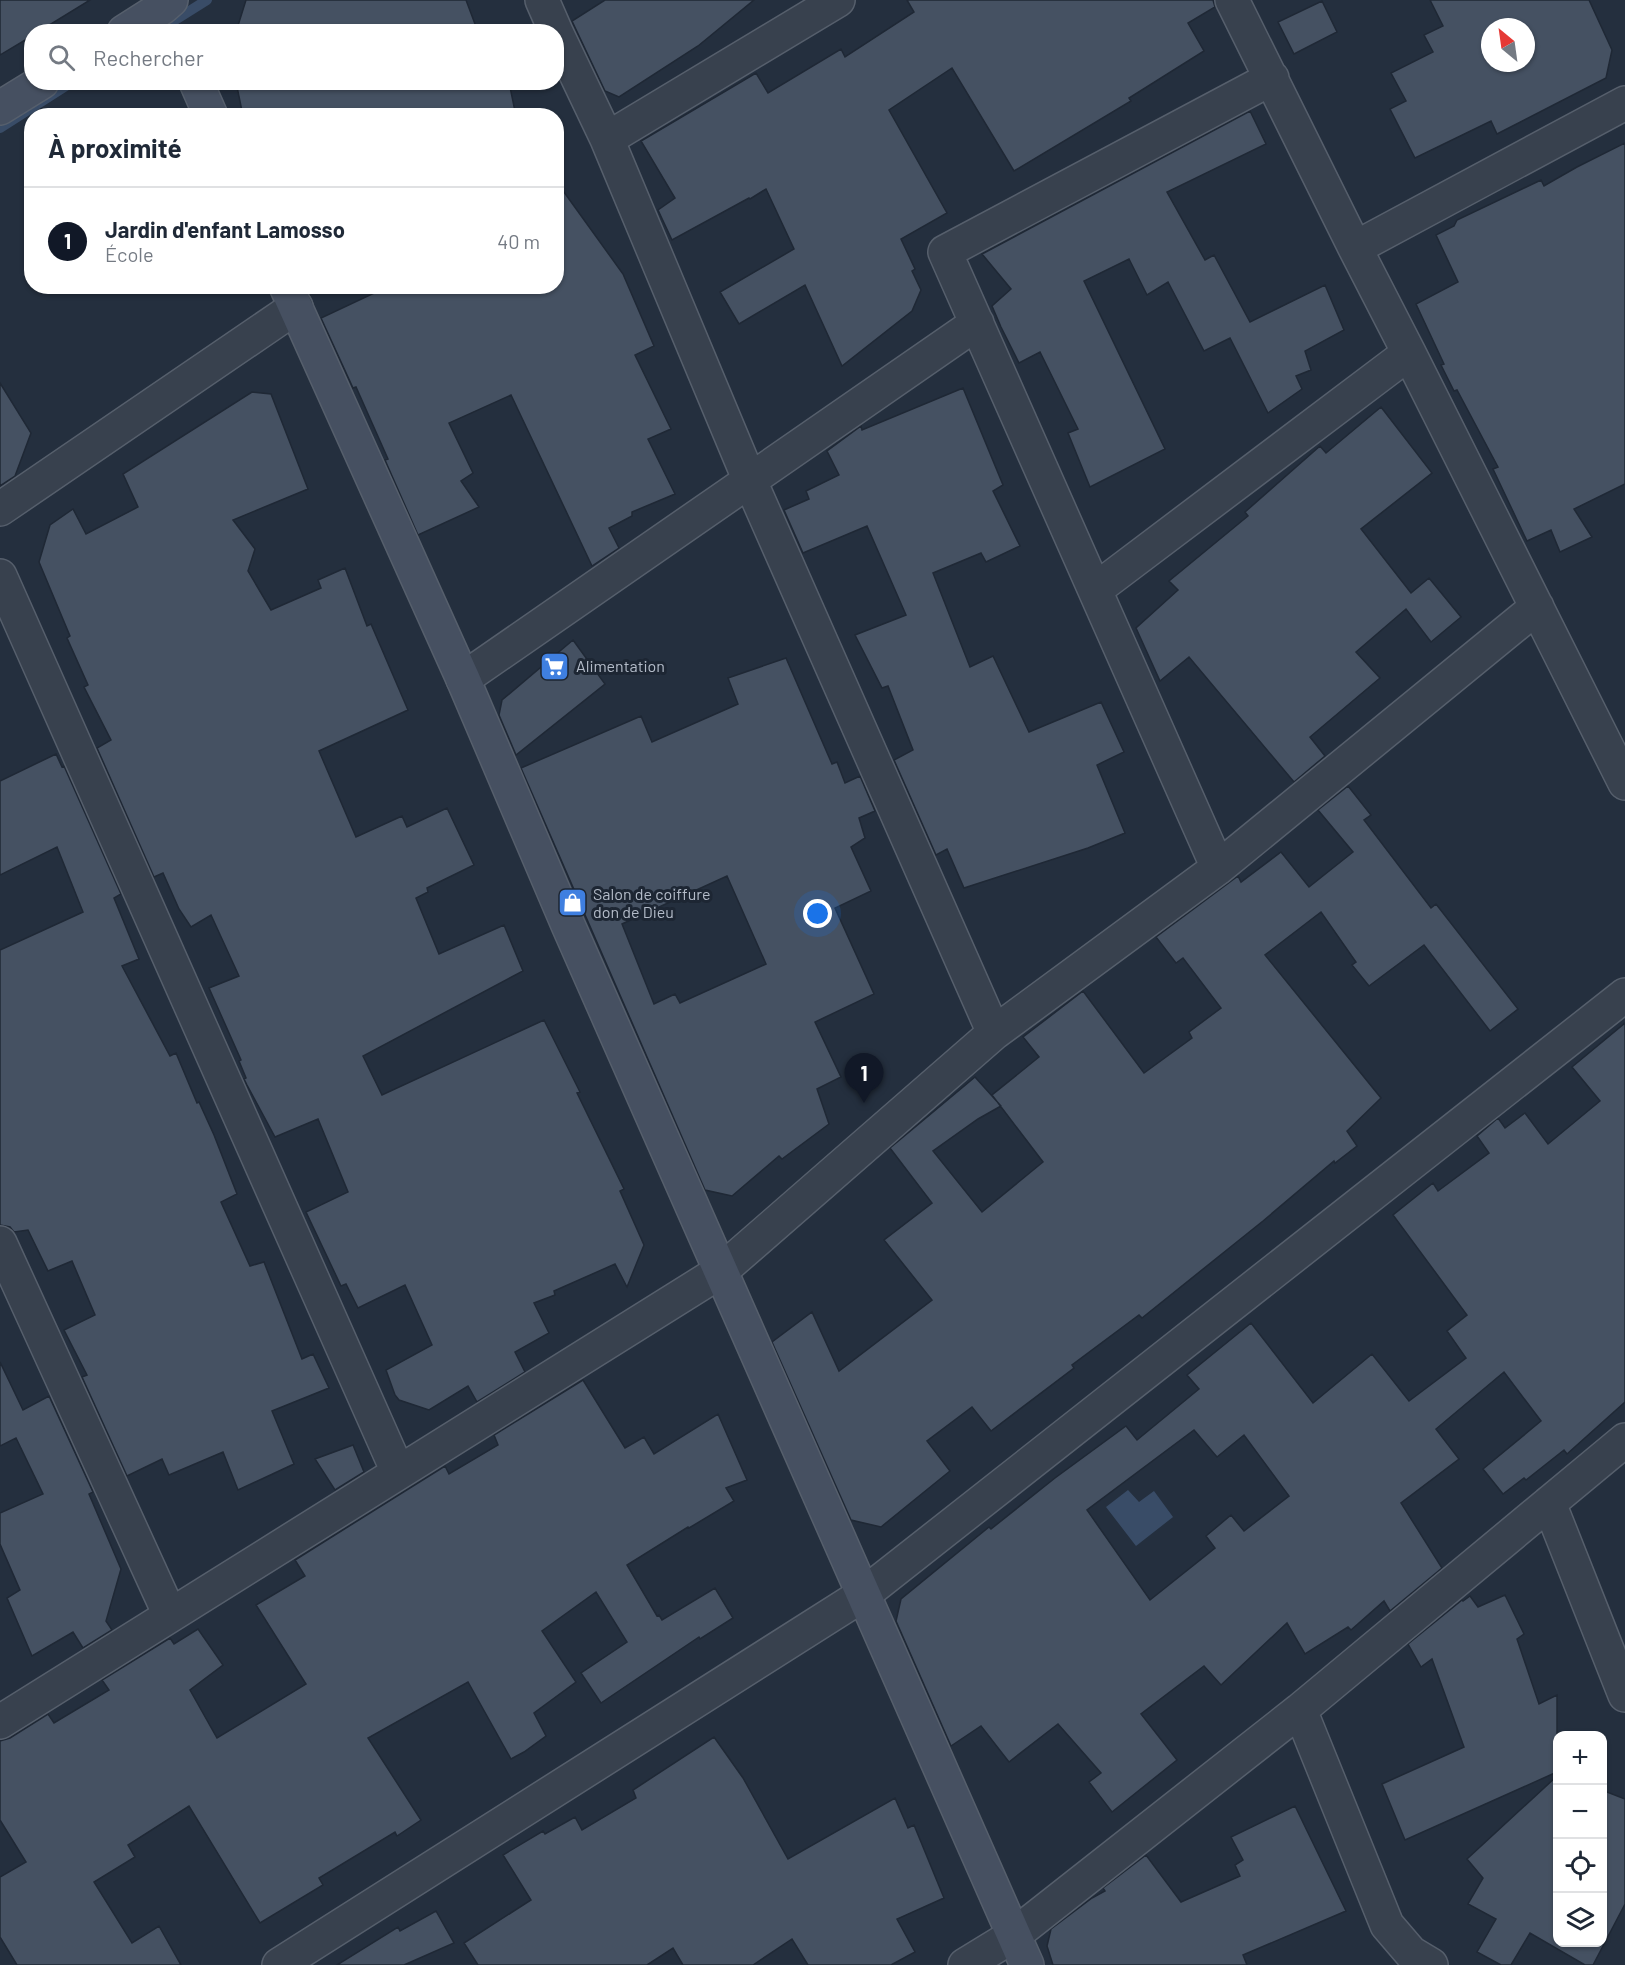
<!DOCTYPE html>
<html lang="fr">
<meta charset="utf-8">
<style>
body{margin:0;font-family:Barlow,sans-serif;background:#f6f6f7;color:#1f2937}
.controls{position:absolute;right:18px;bottom:18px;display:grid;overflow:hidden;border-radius:12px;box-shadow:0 2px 4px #0004}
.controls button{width:54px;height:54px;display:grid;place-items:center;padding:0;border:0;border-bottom:2px solid #e0e1e3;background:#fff;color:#1f2937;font:30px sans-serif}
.compass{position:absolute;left:1481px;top:18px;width:54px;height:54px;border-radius:50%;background:#fff;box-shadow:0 2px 4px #0004;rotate:331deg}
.you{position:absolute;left:818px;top:914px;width:21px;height:21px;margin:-15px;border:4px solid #fff;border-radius:50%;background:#1a73e8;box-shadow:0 0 0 9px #1a73e833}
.badge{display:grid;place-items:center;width:39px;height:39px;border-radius:50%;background:#111827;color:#fff;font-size:20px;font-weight:700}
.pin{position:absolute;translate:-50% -50px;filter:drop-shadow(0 2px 3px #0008)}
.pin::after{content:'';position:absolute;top:32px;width:21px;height:18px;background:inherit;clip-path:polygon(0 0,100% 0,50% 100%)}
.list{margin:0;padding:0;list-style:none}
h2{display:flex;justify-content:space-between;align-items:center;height:78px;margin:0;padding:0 24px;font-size:26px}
h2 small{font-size:20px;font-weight:400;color:#747a83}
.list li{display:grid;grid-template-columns:39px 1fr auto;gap:18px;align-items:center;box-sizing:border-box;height:108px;padding:0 24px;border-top:2px solid #e0e1e3}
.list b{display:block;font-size:22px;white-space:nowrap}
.list p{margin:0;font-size:20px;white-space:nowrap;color:#747a83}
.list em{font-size:20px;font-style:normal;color:#747a83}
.icon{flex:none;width:33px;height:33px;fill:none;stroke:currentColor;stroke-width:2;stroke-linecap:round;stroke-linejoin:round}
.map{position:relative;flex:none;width:1625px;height:1965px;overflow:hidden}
.search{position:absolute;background:#fff;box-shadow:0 2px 4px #0004;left:24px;top:24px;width:540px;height:66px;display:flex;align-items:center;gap:15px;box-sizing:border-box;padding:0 21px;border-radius:24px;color:#747a83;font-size:22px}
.panel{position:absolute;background:#fff;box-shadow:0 2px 4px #0004;left:24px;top:108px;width:540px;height:186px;border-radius:24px}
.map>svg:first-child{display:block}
.water{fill:#394c67}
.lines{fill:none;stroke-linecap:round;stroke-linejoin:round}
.stream{stroke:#394c67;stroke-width:10}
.building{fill:#455162;stroke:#1f2835;stroke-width:1.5;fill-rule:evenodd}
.street-casing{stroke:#565f6c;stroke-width:36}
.secondary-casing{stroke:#565f6c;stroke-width:36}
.street{stroke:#38414e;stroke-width:33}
.secondary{stroke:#465061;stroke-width:33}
.labels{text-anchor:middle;stroke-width:6;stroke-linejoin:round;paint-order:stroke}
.poi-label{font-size:16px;fill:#b4bcc9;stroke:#1d2633;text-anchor:start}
</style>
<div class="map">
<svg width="1625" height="1965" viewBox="0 0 1625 1965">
<rect width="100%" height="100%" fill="#242f3e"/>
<path class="water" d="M 1128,1490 L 1139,1502 L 1154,1491 L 1173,1517 L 1136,1546 L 1106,1507 Z"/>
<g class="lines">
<path class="stream" d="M 156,32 L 207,0
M 0,128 L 72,82"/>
</g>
<path class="building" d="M 0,0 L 90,0 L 38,32 L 32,32 L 32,36 L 0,55 Z
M 246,0 L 466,0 L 478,32 L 236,32 Z
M 605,0 L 754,0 L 698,46 L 619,97 L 605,91 L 572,21 Z
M 907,0 L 1213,0 L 1215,7 L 1188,23 L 1204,51 L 1129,98 L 1131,101 L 1014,171 L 952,68 L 889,110 L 947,213 L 901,239 L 915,269 L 912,271 L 921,290 L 912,311 L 842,366 L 805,285 L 739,324 L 720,292 L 794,249 L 766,189 L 750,199 L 749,198 L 672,240 L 658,210 L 675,198 L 641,141 L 756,73 L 768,93 L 841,49 L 845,57 L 914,12 Z
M 1430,0 L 1589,0 L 1612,50 L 1606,78 L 1497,134 L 1491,121 L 1415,158 L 1390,109 L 1406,101 L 1391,73 L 1433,52 L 1424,35 L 1443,26 ZM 1490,27 L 1526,27 L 1526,63 L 1490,63 Z
M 1322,1 L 1337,32 L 1294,54 L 1278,22 Z
M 236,82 L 509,82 L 516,116 L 243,116 Z
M 1250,111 L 1266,144 L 1167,192 L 1205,260 L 1214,255 L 1250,322 L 1325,285 L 1344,330 L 1305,351 L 1311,370 L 1296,376 L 1302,389 L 1268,413 L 1230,338 L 1204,351 L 1168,282 L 1147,295 L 1129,259 L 1084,281 L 1165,449 L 1090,487 L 1068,433 L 1078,429 L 1040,352 L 1019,363 L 1001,327 L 992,306 L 1011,289 L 982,254 Z
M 1625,143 L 1625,484 L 1574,509 L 1592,537 L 1560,552 L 1551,530 L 1527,541 L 1493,469 L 1498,467 L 1457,390 L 1454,391 L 1441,365 L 1444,364 L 1416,304 L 1458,282 L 1436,235 L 1454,226 L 1457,220 L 1541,180 L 1544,186 L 1577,167 Z
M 556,181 L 623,274 L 654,346 L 635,355 L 671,429 L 648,439 L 675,494 L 632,512 L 632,516 L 609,528 L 619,548 L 592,566 L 511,395 L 449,423 L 473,473 L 461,481 L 479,507 L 418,535 L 385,460 L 388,459 L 356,387 L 353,388 L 321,318 L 389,286 L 556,286 Z
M 0,383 L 31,433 L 15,476 L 0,486 Z
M 963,388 L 1003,485 L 993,491 L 1020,546 L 986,562 L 981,553 L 933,573 L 970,667 L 993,656 L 1029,732 L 1101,702 L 1124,752 L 1097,765 L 1125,833 L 1088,848 L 964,888 L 947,849 L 936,855 L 894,760 L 913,750 L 888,686 L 882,688 L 855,635 L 906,615 L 867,526 L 803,553 L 784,510 L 809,499 L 806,491 L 839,475 L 827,451 L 861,426 L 862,430 Z
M 252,392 L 271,394 L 308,489 L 233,520 L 255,549 L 248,571 L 271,610 L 321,588 L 318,580 L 345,568 L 367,626 L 371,624 L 408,710 L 319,751 L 356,837 L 402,816 L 407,827 L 447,808 L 474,865 L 427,888 L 428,892 L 416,898 L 439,954 L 504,925 L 523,971 L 363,1056 L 382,1095 L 544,1020 L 580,1092 L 577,1093 L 624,1189 L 620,1191 L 644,1245 L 627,1287 L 615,1264 L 554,1291 L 555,1295 L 534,1303 L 549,1333 L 515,1352 L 525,1372 L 477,1402 L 468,1386 L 429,1410 L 399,1400 L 395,1395 L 386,1370 L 432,1345 L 405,1285 L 358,1308 L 346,1284 L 341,1286 L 306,1212 L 348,1192 L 318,1119 L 275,1137 L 247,1085 L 244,1079 L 246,1078 L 239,1061 L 241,1060 L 209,988 L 239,976 L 211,915 L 191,927 L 179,909 L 163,873 L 154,877 L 97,748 L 111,740 L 84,687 L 88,685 L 67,638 L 70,636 L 39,562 L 50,525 L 73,509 L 86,534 L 138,507 L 123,474 Z
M 1381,407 L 1432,473 L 1361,529 L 1411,593 L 1429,578 L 1461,617 L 1431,642 L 1406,609 L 1356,652 L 1380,678 L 1310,737 L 1325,756 L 1294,782 L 1189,657 L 1160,681 L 1136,628 L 1178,590 L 1169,581 L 1248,516 L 1245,512 L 1320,446 L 1326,453 Z
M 573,640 L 605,684 L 516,755 L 499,715 L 502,700 Z
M 786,658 L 832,764 L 837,762 L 845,783 L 860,776 L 875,811 L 859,818 L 865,838 L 851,847 L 871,891 L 835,908 L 874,994 L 815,1022 L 841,1077 L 817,1089 L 829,1124 L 782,1159 L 779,1156 L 732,1196 L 705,1190 L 521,768 L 641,716 L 652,742 L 738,704 L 728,678 ZM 727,876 L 766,964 L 680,1003 L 675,994 L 654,1004 L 622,924 Z
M 56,754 L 62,767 L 64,766 L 121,894 L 114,898 L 139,959 L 122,966 L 170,1056 L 176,1053 L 197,1103 L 199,1102 L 214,1135 L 237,1194 L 221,1202 L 250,1266 L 264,1262 L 302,1359 L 313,1354 L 329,1388 L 272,1411 L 294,1464 L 238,1490 L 223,1452 L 169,1475 L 162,1459 L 127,1476 L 82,1377 L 87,1375 L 64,1330 L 95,1315 L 72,1261 L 48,1271 L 28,1230 L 14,1232 L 10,1227 L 0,1225 L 0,950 L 83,912 L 57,847 L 0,875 L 0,781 Z
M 1348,786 L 1371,815 L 1364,820 L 1431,908 L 1436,904 L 1518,1009 L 1490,1031 L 1424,945 L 1369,986 L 1352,965 L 1356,962 L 1321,912 L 1265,955 L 1381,1098 L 1347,1131 L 1357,1146 L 1335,1163 L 1334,1161 L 1263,1221 L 1142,1318 L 1139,1315 L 1072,1365 L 1074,1368 L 991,1431 L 972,1407 L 927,1441 L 950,1471 L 881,1527 L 851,1520 L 772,1342 L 812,1312 L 839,1371 L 932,1300 L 884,1240 L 932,1203 L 890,1148 L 975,1077 L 1001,1106 L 978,1119 L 933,1151 L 982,1212 L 1043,1162 L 992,1095 L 1039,1057 L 1023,1037 L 1083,991 L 1144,1073 L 1192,1038 L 1189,1032 L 1221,1008 L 1183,958 L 1176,963 L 1156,937 L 1238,876 L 1241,882 L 1281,852 L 1309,887 L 1353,852 L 1318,810 Z
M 1625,1023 L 1625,1402 L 1567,1454 L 1564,1450 L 1526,1480 L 1524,1478 L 1503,1494 L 1483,1469 L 1541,1421 L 1504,1372 L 1436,1429 L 1459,1459 L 1401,1503 L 1442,1568 L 1390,1611 L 1384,1601 L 1351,1630 L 1348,1627 L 1305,1654 L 1287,1623 L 1221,1685 L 1204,1666 L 1141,1714 L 1177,1760 L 1112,1812 L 1089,1782 L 1101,1773 L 1058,1724 L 1009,1762 L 981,1726 L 951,1746 L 896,1621 L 901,1599 L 989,1527 L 991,1529 L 1055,1478 L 1126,1426 L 1137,1440 L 1199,1389 L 1187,1375 L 1251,1323 L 1313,1403 L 1372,1354 L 1409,1401 L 1466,1358 L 1447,1331 L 1467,1315 L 1393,1215 L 1433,1183 L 1438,1191 L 1489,1153 L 1477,1136 L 1498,1118 L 1505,1128 L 1525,1113 L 1548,1144 L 1600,1101 L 1572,1067 ZM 1194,1430 L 1217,1457 L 1244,1435 L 1289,1496 L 1244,1531 L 1231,1515 L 1206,1536 L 1215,1548 L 1150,1600 L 1087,1510 Z
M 0,1362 L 23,1410 L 49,1396 L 93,1492 L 89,1494 L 121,1569 L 106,1621 L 112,1630 L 83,1648 L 73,1632 L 32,1656 L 7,1598 L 20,1590 L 0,1544 L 0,1513 L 43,1494 L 16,1438 L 0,1446 Z
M 583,1380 L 625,1448 L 644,1437 L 654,1454 L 718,1414 L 747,1480 L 726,1488 L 734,1501 L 689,1528 L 688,1527 L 627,1565 L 657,1616 L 659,1615 L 662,1620 L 715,1588 L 733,1618 L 700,1639 L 699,1637 L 601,1703 L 581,1673 L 627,1642 L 596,1592 L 542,1631 L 576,1682 L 534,1713 L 546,1736 L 524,1752 L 511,1759 L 468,1682 L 368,1738 L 421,1820 L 397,1836 L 395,1832 L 319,1878 L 323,1885 L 260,1923 L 189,1806 L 128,1845 L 135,1857 L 94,1882 L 132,1943 L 159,1926 L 181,1965 L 17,1965 L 0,1937 L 0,1877 L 26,1862 L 0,1820 L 0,1741 L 10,1738 L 48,1714 L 54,1723 L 109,1690 L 102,1680 L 170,1638 L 174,1644 L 198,1629 L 223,1665 L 190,1690 L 217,1738 L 306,1684 L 256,1605 L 305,1576 L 295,1560 L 445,1466 L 449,1474 L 498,1445 L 494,1435 Z
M 353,1445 L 364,1472 L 335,1490 L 315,1459 Z
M 1505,1595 L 1524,1634 L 1517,1639 L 1539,1704 L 1557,1695 L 1557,1772 L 1405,1840 L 1382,1784 L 1464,1747 L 1432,1659 L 1421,1667 L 1408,1644 L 1462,1600 L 1463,1601 L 1470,1596 L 1478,1607 Z
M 714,1737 L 743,1778 L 788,1859 L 895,1798 L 908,1828 L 914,1825 L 944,1898 L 897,1919 L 915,1952 L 891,1965 L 808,1965 L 792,1939 L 753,1965 L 683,1965 L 673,1948 L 647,1965 L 478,1965 L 464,1943 L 531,1900 L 503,1855 L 543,1831 L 545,1834 L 575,1817 L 582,1830 L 636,1798 L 633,1790 Z
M 1557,1776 L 1557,1942 L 1602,1942 L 1602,1790 L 1625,1799 L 1625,1904 L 1593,1965 L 1585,1965 L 1530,1933 L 1511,1965 L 1501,1965 L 1477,1952 L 1496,1919 L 1468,1904 L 1483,1878 L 1467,1859 Z
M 1295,1806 L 1346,1911 L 1243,1955 L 1247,1965 L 1053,1965 L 1047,1946 L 1051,1929 L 1092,1898 L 1105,1891 L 1103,1888 L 1146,1855 L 1181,1902 L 1240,1876 L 1235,1865 L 1243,1860 L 1231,1837 Z
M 436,1911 L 454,1943 L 404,1965 L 337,1965 L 398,1927 L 400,1931 Z"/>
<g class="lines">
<defs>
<path id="street" d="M 542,0 L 556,32
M 1232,0 L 1355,248 L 1409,353 L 1625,783
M 556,32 L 607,139 L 750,481 L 994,1033
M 607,139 L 838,0
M 1355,248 L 1625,103
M 0,509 L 296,307
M 0,576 L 398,1472
M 1095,590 L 1409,353
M 463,679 L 977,323
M 1218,868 L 945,252 L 1272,78
M 0,1243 L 170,1615
M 1549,1503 L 1625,1695
M 1300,1710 L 1387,1925 L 1411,1953 L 1431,1965
M 0,1722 L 721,1271 L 994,1033 L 1218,868 L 1537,607
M 279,1965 L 864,1594 L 1625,995
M 965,1965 L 1014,1935 L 1300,1710 L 1625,1440"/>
<path id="secondary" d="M 124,32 L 163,7 L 171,0
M 196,82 L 211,116
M 0,108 L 42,82
M 286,286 L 463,679 L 568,925 L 1027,1965"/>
</defs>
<use href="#street" class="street-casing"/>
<use href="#secondary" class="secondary-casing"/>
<use href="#street" class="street"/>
<use href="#secondary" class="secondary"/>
</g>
<defs>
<symbol id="supermarket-square" viewBox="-11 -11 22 22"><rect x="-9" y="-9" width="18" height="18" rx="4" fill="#3f7fe0" stroke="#1d2633"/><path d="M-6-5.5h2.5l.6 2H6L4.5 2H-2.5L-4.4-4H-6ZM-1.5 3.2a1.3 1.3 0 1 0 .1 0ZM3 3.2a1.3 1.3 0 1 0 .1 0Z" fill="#fff"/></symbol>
<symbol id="shop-square" viewBox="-11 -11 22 22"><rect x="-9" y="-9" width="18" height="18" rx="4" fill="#3f7fe0" stroke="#1d2633"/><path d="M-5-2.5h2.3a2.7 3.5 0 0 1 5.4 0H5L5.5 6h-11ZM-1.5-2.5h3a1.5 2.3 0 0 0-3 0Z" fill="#fff"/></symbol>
</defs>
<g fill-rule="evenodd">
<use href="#supermarket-square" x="538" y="650" width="33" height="33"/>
<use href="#shop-square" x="556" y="886" width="33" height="33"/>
</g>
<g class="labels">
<g class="poi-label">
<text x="576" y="672">Alimentation</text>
<text x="593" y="900">Salon de coiffure<tspan x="593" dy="18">don de Dieu</tspan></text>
</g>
</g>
</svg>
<div class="controls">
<button>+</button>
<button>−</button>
<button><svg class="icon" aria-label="locate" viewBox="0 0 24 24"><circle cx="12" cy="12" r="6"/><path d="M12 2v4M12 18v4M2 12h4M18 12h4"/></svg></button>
<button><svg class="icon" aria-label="layers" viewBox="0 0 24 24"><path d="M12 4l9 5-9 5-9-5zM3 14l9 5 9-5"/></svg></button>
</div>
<svg class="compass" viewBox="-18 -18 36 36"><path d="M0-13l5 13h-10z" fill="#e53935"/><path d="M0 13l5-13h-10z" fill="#747a83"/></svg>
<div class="you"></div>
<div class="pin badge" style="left:864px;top:1103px">1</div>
<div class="search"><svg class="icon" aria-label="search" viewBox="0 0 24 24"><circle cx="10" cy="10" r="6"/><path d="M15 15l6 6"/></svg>Rechercher</div>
<section class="panel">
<h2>À proximité<small></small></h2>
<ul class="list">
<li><span class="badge">1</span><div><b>Jardin d'enfant Lamosso</b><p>École</p></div><em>40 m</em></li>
</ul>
</section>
</div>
